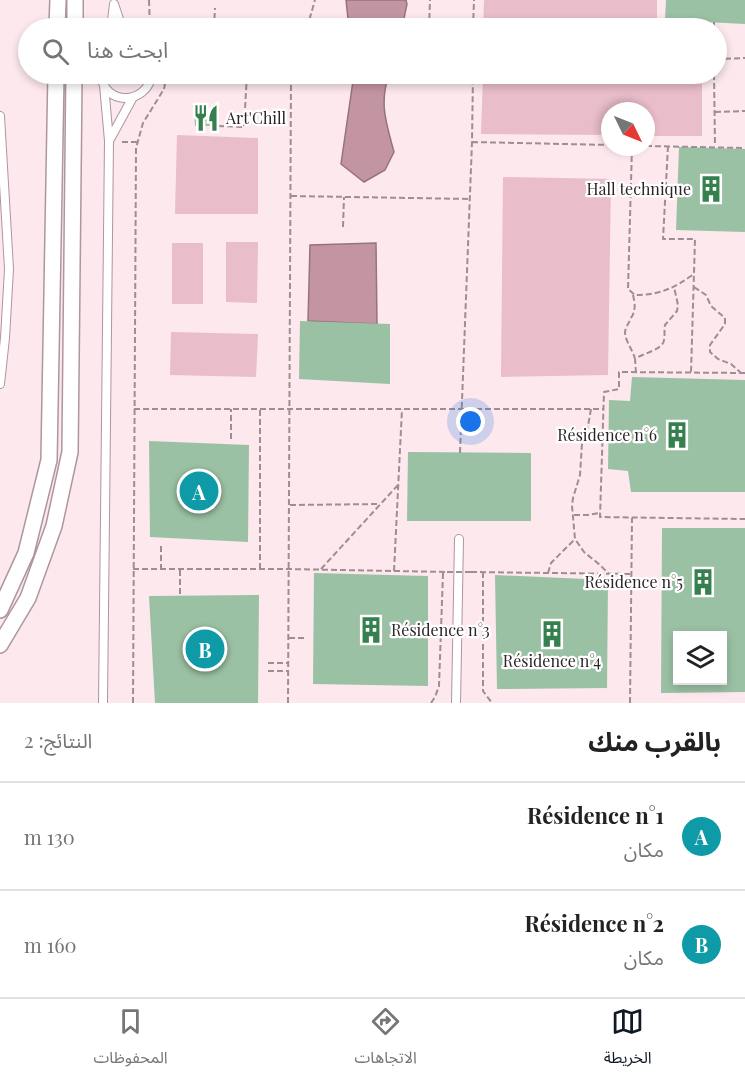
<!DOCTYPE html>
<html lang="ar">
<meta charset="utf-8">
<style>
body{margin:0;font-family:"Playfair Display","Noto Sans Arabic",serif;background:#f6f6f6;color:#222;direction:rtl}
.controls{position:absolute;right:18px;bottom:18px;display:grid;overflow:hidden;border-radius:0px;box-shadow:0 3px 9px #0003}
.controls button{width:54px;height:54px;display:grid;place-items:center;padding:0;border:0;border-bottom:2px solid #e0e0e0;background:#fff;color:#222;font:30px sans-serif}
.compass{position:absolute;left:601px;top:102px;width:54px;height:54px;border-radius:50%;background:#fff;box-shadow:0 3px 9px #0003;rotate:133deg}
.you{position:absolute;left:471px;top:422px;width:21px;height:21px;margin:-15px;border:4px solid #fff;border-radius:50%;background:#1a73e8;box-shadow:0 0 0 9px #1a73e833}
.badge{display:grid;place-items:center;width:39px;height:39px;border-radius:50%;background:#111827;color:#fff;font-size:20px;font-weight:700}
.pin{position:absolute;translate:-50% -50%;border:3px solid #fff;box-shadow:0 2px 6px #0006}
.list{margin:0;padding:0;list-style:none}
h2{display:flex;justify-content:space-between;align-items:center;height:78px;margin:0;padding:0 24px;font-size:26px}
h2 small{font-size:20px;font-weight:400;color:#767676}
.list li{display:grid;grid-template-columns:39px 1fr auto;gap:18px;align-items:center;box-sizing:border-box;height:108px;padding:0 24px;border-top:2px solid #e0e0e0}
.list b{display:block;font-size:22px;white-space:nowrap}
.list p{margin:0;font-size:20px;white-space:nowrap;color:#767676}
.list em{font-size:20px;font-style:normal;color:#767676}
.icon{flex:none;width:33px;height:33px;fill:none;stroke:currentColor;stroke-width:2;stroke-linecap:round;stroke-linejoin:round}
.map{position:relative;flex:none;width:745px;height:703px;overflow:hidden;direction:ltr}
.search{position:absolute;background:#fff;box-shadow:0 3px 9px #0003;left:18px;right:18px;top:18px;height:66px;display:flex;align-items:center;gap:15px;box-sizing:border-box;padding:0 21px;border-radius:33px;color:#767676;font-size:22px}
.sheet{height:294px;background:#fff}
nav{display:flex;justify-content:space-around;align-items:center;box-sizing:border-box;height:84px;border-top:2px solid #e0e0e0;background:#fff;font-size:16px;color:#767676}
nav a{display:grid;justify-items:center;gap:3px}
nav .on{color:#111827}
.map>svg:first-child{display:block}
.green{fill:#e9bdc9}
.water{fill:#c395a2;stroke:#96737d;stroke-width:1.5}
.building{fill:#9bc1a4;fill-rule:evenodd}
.lines{fill:none;stroke-linecap:round;stroke-linejoin:round}
.lane-casing{stroke:#ae969d;stroke-width:10}
.street-casing{stroke:#ae969d;stroke-width:18}
.path{stroke:#9e8e92;stroke-width:2;stroke-dasharray:6 3;stroke-linecap:butt}
.lane{stroke:#fff;stroke-width:8}
.street{stroke:#fff;stroke-width:15}
.path-bridge{stroke:#9e8e92;stroke-width:2;stroke-dasharray:6 3;stroke-linecap:butt}
.labels{text-anchor:middle;stroke-width:4.5;stroke-linejoin:round;paint-order:stroke}
.poi-label{font-size:16px;fill:#2d2326;stroke:#fff;text-anchor:end}
</style>
<div class="map">
<svg width="745" height="703" viewBox="0 0 745 703">
<rect width="100%" height="100%" fill="#fce8ed"/>
<path class="green" d="M 484,0 L 657,0 L 657,21 L 702,24 L 702,28 L 483,28 Z
M 483,74 L 702,74 L 702,136 L 646,136 L 646,111 L 610,111 L 610,135 L 481,134 Z
M 177,135 L 258,138 L 258,214 L 175,214 Z
M 503,177 L 611,179 L 608,375 L 501,377 Z
M 226,242 L 258,242 L 257,303 L 226,302 Z
M 172,243 L 203,243 L 203,304 L 172,304 Z
M 171,332 L 258,334 L 256,377 L 170,375 Z"/>
<path class="water" d="M 346,0 L 406,0 L 407,4 L 402,28 L 349,28 Z
M 354,74 L 389,74 C 379,104 386,122 394,152 L 385,170 L 364,182 L 341,164 Z
M 376,243 L 377,324 L 308,321 L 310,245 Z"/>
<path class="building" d="M 666,0 L 745,0 L 745,24 L 665,20 Z
M 194,111 L 219,111 L 218,126 L 195,126 Z
M 679,147 L 745,149 L 745,232 L 676,230 Z
M 300,321 L 390,324 L 390,384 L 299,379 Z
M 632,377 L 745,380 L 745,492 L 631,492 L 628,471 L 608,469 L 609,400 L 630,401 Z
M 149,441 L 249,445 L 248,542 L 150,537 Z
M 408,452 L 531,453 L 531,521 L 407,521 Z
M 662,528 L 745,528 L 745,692 L 661,693 ZM 678,636 L 723,636 L 723,681 L 678,681 Z
M 314,573 L 428,576 L 428,686 L 313,684 Z
M 495,575 L 608,580 L 607,688 L 497,689 Z
M 259,595 L 258,703 L 155,703 L 149,596 Z"/>
<g class="lines">
<defs>
<path id="lane" d="M 111,28 L 114,4 L 122,28
M 101,74 C 103,106 147,106 152,74
M 104,85 L 109,141 L 133,97
M 0,116 L 9,269 L 5,338 L 0,384
M 103,703 L 109,141
M 456,703 L 459,539"/>
<path id="street" d="M 57,28 L 58,0
M 75,28 L 75,0
M 0,610 L 26,553 L 49,460 L 56,74
M 0,645 L 28,598 L 54,526 L 70,452 L 74,74"/>
</defs>
<use href="#lane" class="lane-casing"/>
<use href="#street" class="street-casing"/>
<path class="path" d="M 149,0 L 150,28
M 714,22 L 714,28
M 214,28 L 215,8
M 307,28 L 315,0
M 429,28 L 430,0
M 473,28 L 474,0
M 716,59 L 745,58
M 266,74 L 473,78
M 714,74 L 715,146
M 715,112 L 745,111
M 218,126 L 244,127 L 247,74
M 122,142 L 137,142
M 472,142 L 610,145
M 646,146 L 745,148
M 668,146 L 663,239 L 695,239 L 691,373
M 632,147 L 628,289 L 635,295 C 660,295 674,288 694,274
M 291,196 L 470,199
M 343,227 L 344,197
M 694,287 L 706,295 L 711,306 L 725,318 L 725,324 L 710,345 L 710,352 L 718,359 L 731,364 L 741,373
M 633,295 C 635,303 636,311 631,318 C 629,323 626,326 625,332 C 625,341 633,350 635,359
M 636,373 L 635,359 C 643,353 663,350 664,340 C 665,335 664,330 665,325 L 677,311 L 678,305 L 674,287
M 745,373 L 619,372 L 619,389 L 604,392 L 600,517 L 745,519
M 134,409 L 604,409
M 591,409 L 588,426 L 582,443 L 580,475 L 573,498 L 572,506 L 575,539 L 584,552 L 600,565 L 609,574
M 231,439 L 231,409
M 460,453 L 472,142 L 473,74
M 290,505 L 380,504
M 574,515 L 587,515 L 600,513
M 161,546 L 161,569
M 133,569 L 288,569 L 447,572
M 260,569 L 260,410
M 321,569 L 398,485
M 394,571 L 402,409
M 471,572 L 632,574
M 483,572 L 483,691 L 492,703
M 548,573 L 551,563 L 575,539
M 180,594 L 180,570
M 289,638 L 304,638
M 268,663 L 288,663
M 268,671 L 288,671
M 133,703 L 136,148 L 143,123 L 164,89 L 167,74
M 288,703 L 291,74
M 431,703 L 435,697 L 439,686 L 443,573
M 630,703 L 632,518"/>
<use href="#lane" class="lane"/>
<use href="#street" class="street"/>
<path class="path-bridge" d="M 447,572 L 471,572"/>
</g>
<defs>
<symbol id="restaurant-bare" viewBox="-9 -9 18 18"><path d="M-5-6h1v4h1v-4h1v4h1v-4h1v5L-1.5 .5V6h-2V.5L-5-1ZM5-6V6H3V1.5H1.5Q1.5-4 5-6Z" fill="#35804e" stroke="#fff" stroke-width="2.5" paint-order="stroke"/></symbol>
<symbol id="building-bare" viewBox="-9 -9 18 18"><path d="M-4-6H4V6H1V3H-1V6H-4ZM-2.5-4.3h1.7v1.8h-1.7ZM.8-4.3h1.7v1.8H.8ZM-2.5-1h1.7V.8h-1.7ZM.8-1h1.7V.8H.8Z" fill="#35804e" stroke="#fff" stroke-width="2.5" paint-order="stroke"/></symbol>
</defs>
<g fill-rule="evenodd">
<use href="#restaurant-bare" x="187" y="99" width="38" height="38"/>
<use href="#building-bare" x="692" y="170" width="38" height="38"/>
<use href="#building-bare" x="658" y="416" width="38" height="38"/>
<use href="#building-bare" x="684" y="563" width="38" height="38"/>
<use href="#building-bare" x="352" y="611" width="38" height="38"/>
<use href="#building-bare" x="533" y="615" width="38" height="38"/>
</g>
<g class="labels">
<g class="poi-label">
<text x="226" y="124" text-anchor="start">Art'Chill</text>
<text x="691" y="195">Hall technique</text>
<text x="657" y="441">Résidence n°6</text>
<text x="683" y="588">Résidence n°5</text>
<text x="391" y="636" text-anchor="start">Résidence n°3</text>
<text x="552" y="667" text-anchor="middle">Résidence n°4</text>
</g>
</g>
</svg>
<div class="controls">
<button><svg class="icon" aria-label="layers" viewBox="0 0 24 24"><path d="M12 4l9 5-9 5-9-5zM3 14l9 5 9-5"/></svg></button>
</div>
<svg class="compass" viewBox="-18 -18 36 36"><path d="M0-13l5 13h-10z" fill="#e53935"/><path d="M0 13l5-13h-10z" fill="#767676"/></svg>
<div class="you"></div>
<div class="pin badge" style="left:199px;top:491px;background:#0f9aa8">A</div>
<div class="pin badge" style="left:205px;top:649px;background:#0f9aa8">B</div>
<div class="search"><svg class="icon" aria-label="search" viewBox="0 0 24 24"><circle cx="10" cy="10" r="6"/><path d="M15 15l6 6"/></svg>ابحث هنا</div>
</div>
<section class="sheet">
<h2>بالقرب منك<small>النتائج: 2</small></h2>
<ul class="list">
<li><span class="badge" style="background:#0f9aa8">A</span><div><b>Résidence n°1</b><p>مكان</p></div><em>130 m</em></li>
<li><span class="badge" style="background:#0f9aa8">B</span><div><b>Résidence n°2</b><p>مكان</p></div><em>160 m</em></li>
</ul>
</section>
<nav>
<a class="on"><svg class="icon" aria-label="map" viewBox="0 0 24 24"><path d="M3 6l6-2 6 2 6-2v14l-6 2-6-2-6 2zM9 4v14M15 6v14"/></svg>الخريطة</a>
<a><svg class="icon" aria-label="directions" viewBox="0 0 24 24"><path d="M12 3l9 9-9 9-9-9zM9 14v-3h6M13 9l2 2-2 2"/></svg>الاتجاهات</a>
<a><svg class="icon" aria-label="saved" viewBox="0 0 24 24"><path d="M7 4h10v16l-5-4-5 4z"/></svg>المحفوظات</a>
</nav>
